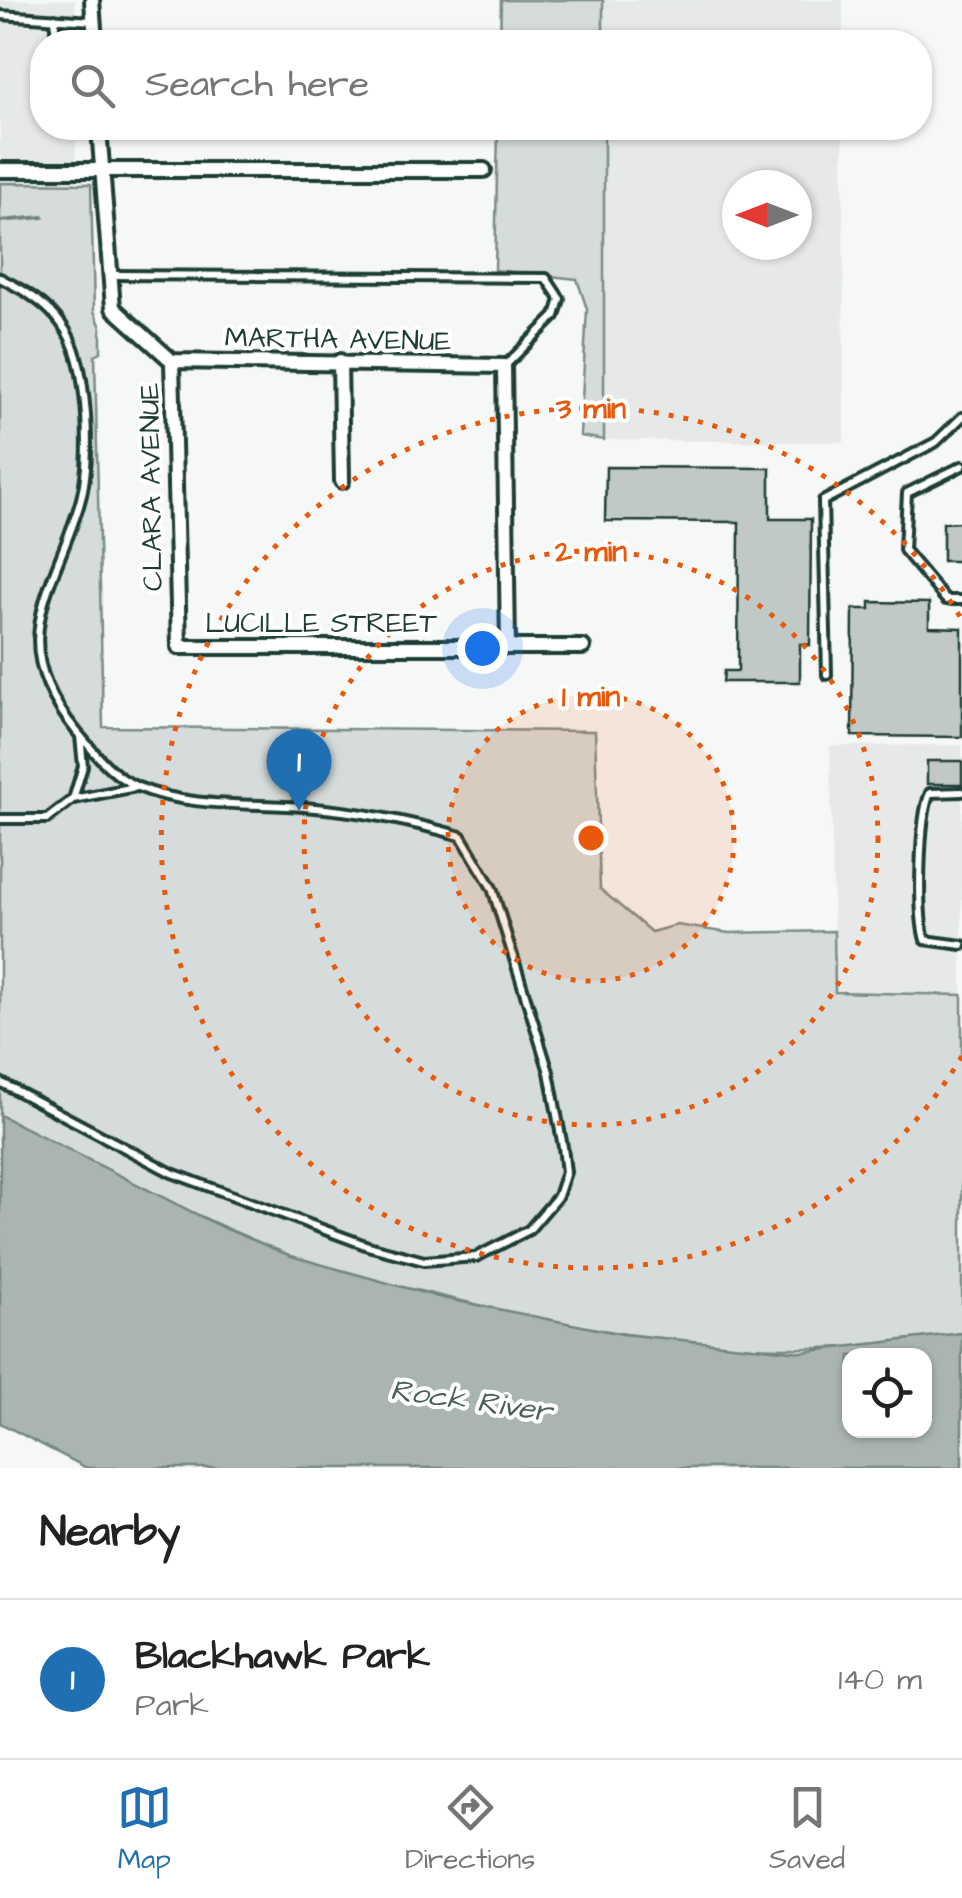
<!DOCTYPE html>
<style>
body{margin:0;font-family:"Architects Daughter",sans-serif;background:#f2f2f2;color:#222}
.controls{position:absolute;right:30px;bottom:30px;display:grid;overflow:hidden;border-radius:20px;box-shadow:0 2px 8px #0004}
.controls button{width:90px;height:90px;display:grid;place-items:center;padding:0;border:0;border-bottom:2px solid #e0e0e0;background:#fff;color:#222;font:50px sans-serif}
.compass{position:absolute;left:722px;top:170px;width:90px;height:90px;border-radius:50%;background:#fff;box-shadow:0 2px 8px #0004;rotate:270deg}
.you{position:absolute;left:482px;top:648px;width:35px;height:35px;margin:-25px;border:8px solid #fff;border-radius:50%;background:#1a73e8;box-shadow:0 0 0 15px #1a73e833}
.badge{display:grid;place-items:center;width:65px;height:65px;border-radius:50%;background:#1f6fb2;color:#fff;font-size:32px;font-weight:700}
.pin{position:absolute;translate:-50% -82px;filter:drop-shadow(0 2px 5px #0008)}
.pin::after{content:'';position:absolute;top:52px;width:35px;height:30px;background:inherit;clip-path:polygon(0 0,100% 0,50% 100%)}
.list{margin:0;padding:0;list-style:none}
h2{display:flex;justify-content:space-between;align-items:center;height:130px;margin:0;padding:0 40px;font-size:42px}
h2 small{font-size:32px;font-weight:400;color:#767676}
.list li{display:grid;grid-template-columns:65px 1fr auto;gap:30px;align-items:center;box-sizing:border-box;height:160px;padding:0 40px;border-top:2px solid #e0e0e0}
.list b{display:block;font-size:38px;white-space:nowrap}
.list p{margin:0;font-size:32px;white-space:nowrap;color:#767676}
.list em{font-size:32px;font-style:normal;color:#767676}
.icon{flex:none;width:55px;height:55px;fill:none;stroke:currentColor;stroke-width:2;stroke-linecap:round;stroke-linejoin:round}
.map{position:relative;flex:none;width:962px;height:1468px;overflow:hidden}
.search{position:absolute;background:#fff;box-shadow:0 2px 8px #0004;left:30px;right:30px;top:30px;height:110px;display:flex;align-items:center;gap:25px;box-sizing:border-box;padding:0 35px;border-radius:40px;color:#767676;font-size:38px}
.sheet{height:290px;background:#fff}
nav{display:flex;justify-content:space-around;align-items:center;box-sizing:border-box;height:140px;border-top:2px solid #e0e0e0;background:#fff;font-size:28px;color:#767676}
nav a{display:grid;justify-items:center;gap:5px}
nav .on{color:#1f6fb2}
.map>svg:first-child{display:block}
.built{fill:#e6e9e8;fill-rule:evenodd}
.green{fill:#d6dcdb;stroke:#7a8c88;stroke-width:2.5}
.water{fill:#aab5b1;stroke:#72857f;stroke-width:2.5;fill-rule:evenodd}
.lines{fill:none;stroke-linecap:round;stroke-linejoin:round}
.stream{stroke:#72857f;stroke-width:4}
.building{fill:#c0c9c6;stroke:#1f3d34;stroke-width:2.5}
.lane-casing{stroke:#1f3d34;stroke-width:14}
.street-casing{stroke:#1f3d34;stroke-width:20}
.lane{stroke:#fff;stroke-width:6}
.street{stroke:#fff;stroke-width:12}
.ring{fill:none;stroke:#e8590c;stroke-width:5;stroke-dasharray:5 10}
.labels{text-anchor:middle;stroke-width:8;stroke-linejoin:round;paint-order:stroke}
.street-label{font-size:28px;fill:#1f3d34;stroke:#fff}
.water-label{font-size:30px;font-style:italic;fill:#49615a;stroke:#fff}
.centre{fill:#e8590c;stroke:#fff;stroke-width:5}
.ring-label{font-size:30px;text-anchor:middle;font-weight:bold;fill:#e8590c;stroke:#fff;stroke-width:8;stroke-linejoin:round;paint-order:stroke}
</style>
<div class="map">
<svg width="962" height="1468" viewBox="0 0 962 1468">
<rect width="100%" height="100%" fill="#f6f7f7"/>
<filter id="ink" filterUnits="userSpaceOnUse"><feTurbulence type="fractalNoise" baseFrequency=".01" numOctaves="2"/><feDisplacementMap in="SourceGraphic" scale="20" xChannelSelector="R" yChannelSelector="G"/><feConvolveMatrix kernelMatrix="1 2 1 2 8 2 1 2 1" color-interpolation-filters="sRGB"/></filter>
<g filter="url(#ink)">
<path class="built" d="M 0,0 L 75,0 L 75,42 L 42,42 L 42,128 L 76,128 L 76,184 L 0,183 Z
M 603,0 L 843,0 L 843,42 L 603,42 Z
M 604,128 L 843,128 L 844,442 L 604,440 ZM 737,185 L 797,185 L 797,245 L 737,245 Z
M 962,745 L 962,995 L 835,992 L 830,746 Z"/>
<path class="green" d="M 501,0 L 603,0 L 603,42 L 500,42 Z
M 498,128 L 604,128 L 604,440 L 580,436 L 587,309 L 577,279 L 495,270 Z
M 0,183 L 91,184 L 94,311 L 101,327 L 101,352 L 95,355 L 103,727 L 595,731 L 600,889 L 651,932 L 677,925 L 729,933 L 834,931 L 835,992 L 962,995 L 962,1333 C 776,1369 605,1336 424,1292 C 380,1281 335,1275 293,1257 C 193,1215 95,1167 0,1115 Z"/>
<path class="water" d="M 0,1115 L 222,1227 L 291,1256 L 442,1298 L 622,1334 L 802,1352 L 962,1333 L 962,1468 L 87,1468 L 0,1423 ZM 850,1356 L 924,1356 L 924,1430 L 850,1430 Z"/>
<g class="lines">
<path class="stream" d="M 0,221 L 43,217"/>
</g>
<path class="building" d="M 606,467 L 770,468 L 770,519 L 811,519 L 810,645 L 800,644 L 800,682 L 723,682 L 724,671 L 738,671 L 739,522 L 605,521 Z
M 962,522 L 962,561 L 943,561 L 943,523 Z
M 870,602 L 929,603 L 929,627 L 962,628 L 962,737 L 852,736 L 853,609 L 870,609 Z
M 927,761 L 962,761 L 962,784 L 927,784 Z"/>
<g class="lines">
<defs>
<path id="lane" d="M 0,15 L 93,21
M 55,18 L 55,42
M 112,275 L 546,278 L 560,299 L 555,316 L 506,365
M 0,278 C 69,312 80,342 86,415 C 88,446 88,477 79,506 C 51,595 4,643 77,732 C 95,753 112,776 138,787 C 188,808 251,803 304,807 C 357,811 409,821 461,836 L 492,888 L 549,1072 L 563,1147 L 566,1172 L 558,1196 L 529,1230 L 476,1257 L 424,1261 L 368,1246 L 172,1173 L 0,1082
M 962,466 L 907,493 L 904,550 L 946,600 L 962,600
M 827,675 L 823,501 L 936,442 L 962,417
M 962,792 L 930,793 C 919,817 917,914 925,940 L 962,945
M 73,799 L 83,766 L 80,736
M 0,819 L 47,819 L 73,799 L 136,787"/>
<path id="street" d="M 92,0 L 95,42
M 99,128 L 113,308 L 172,361 L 179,647 L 583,647
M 0,170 L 484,170
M 172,361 L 504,366 L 508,647
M 340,361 L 342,481"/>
</defs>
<use href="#lane" class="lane-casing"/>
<use href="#street" class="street-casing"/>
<use href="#lane" class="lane"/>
<use href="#street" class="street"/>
</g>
</g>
<circle cx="591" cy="838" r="143" fill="#e8590c" fill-opacity=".12"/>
<g class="ring">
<circle cx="591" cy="838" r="143"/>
<circle cx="591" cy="838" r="287"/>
<path d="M962 1056A430 430 0 1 1 962 620"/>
</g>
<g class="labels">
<g class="street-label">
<text transform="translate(338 338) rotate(1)" y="10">MARTHA AVENUE</text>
<text transform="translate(150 487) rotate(-91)" y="10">CLARA AVENUE</text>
<text x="321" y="632">LUCILLE STREET</text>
</g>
<g class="water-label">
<text transform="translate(471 1400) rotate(8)" y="10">Rock River</text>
</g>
</g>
<circle cx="591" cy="838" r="15" class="centre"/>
<g class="ring-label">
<text x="591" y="418">3 min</text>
<text x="591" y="561">2 min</text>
<text x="591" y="706">1 min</text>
</g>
</svg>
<div class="controls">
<button><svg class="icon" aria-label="locate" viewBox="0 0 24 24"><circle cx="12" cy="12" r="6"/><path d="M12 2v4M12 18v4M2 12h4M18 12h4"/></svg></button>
</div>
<svg class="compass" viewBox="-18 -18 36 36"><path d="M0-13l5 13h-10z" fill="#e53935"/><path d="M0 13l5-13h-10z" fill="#767676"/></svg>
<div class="you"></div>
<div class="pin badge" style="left:299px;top:811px">1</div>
<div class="search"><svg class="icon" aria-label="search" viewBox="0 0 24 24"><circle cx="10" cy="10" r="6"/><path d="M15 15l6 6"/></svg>Search here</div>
</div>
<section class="sheet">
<h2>Nearby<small></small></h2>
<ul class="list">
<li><span class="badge">1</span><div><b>Blackhawk Park</b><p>Park</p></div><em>140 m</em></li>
</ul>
</section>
<nav>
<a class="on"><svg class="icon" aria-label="map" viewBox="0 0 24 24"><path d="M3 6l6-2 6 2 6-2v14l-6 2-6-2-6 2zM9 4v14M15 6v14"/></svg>Map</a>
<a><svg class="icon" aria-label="directions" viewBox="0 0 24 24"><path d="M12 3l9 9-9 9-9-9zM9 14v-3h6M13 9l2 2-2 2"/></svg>Directions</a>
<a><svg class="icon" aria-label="saved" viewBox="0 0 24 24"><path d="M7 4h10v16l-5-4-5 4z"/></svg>Saved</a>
</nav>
